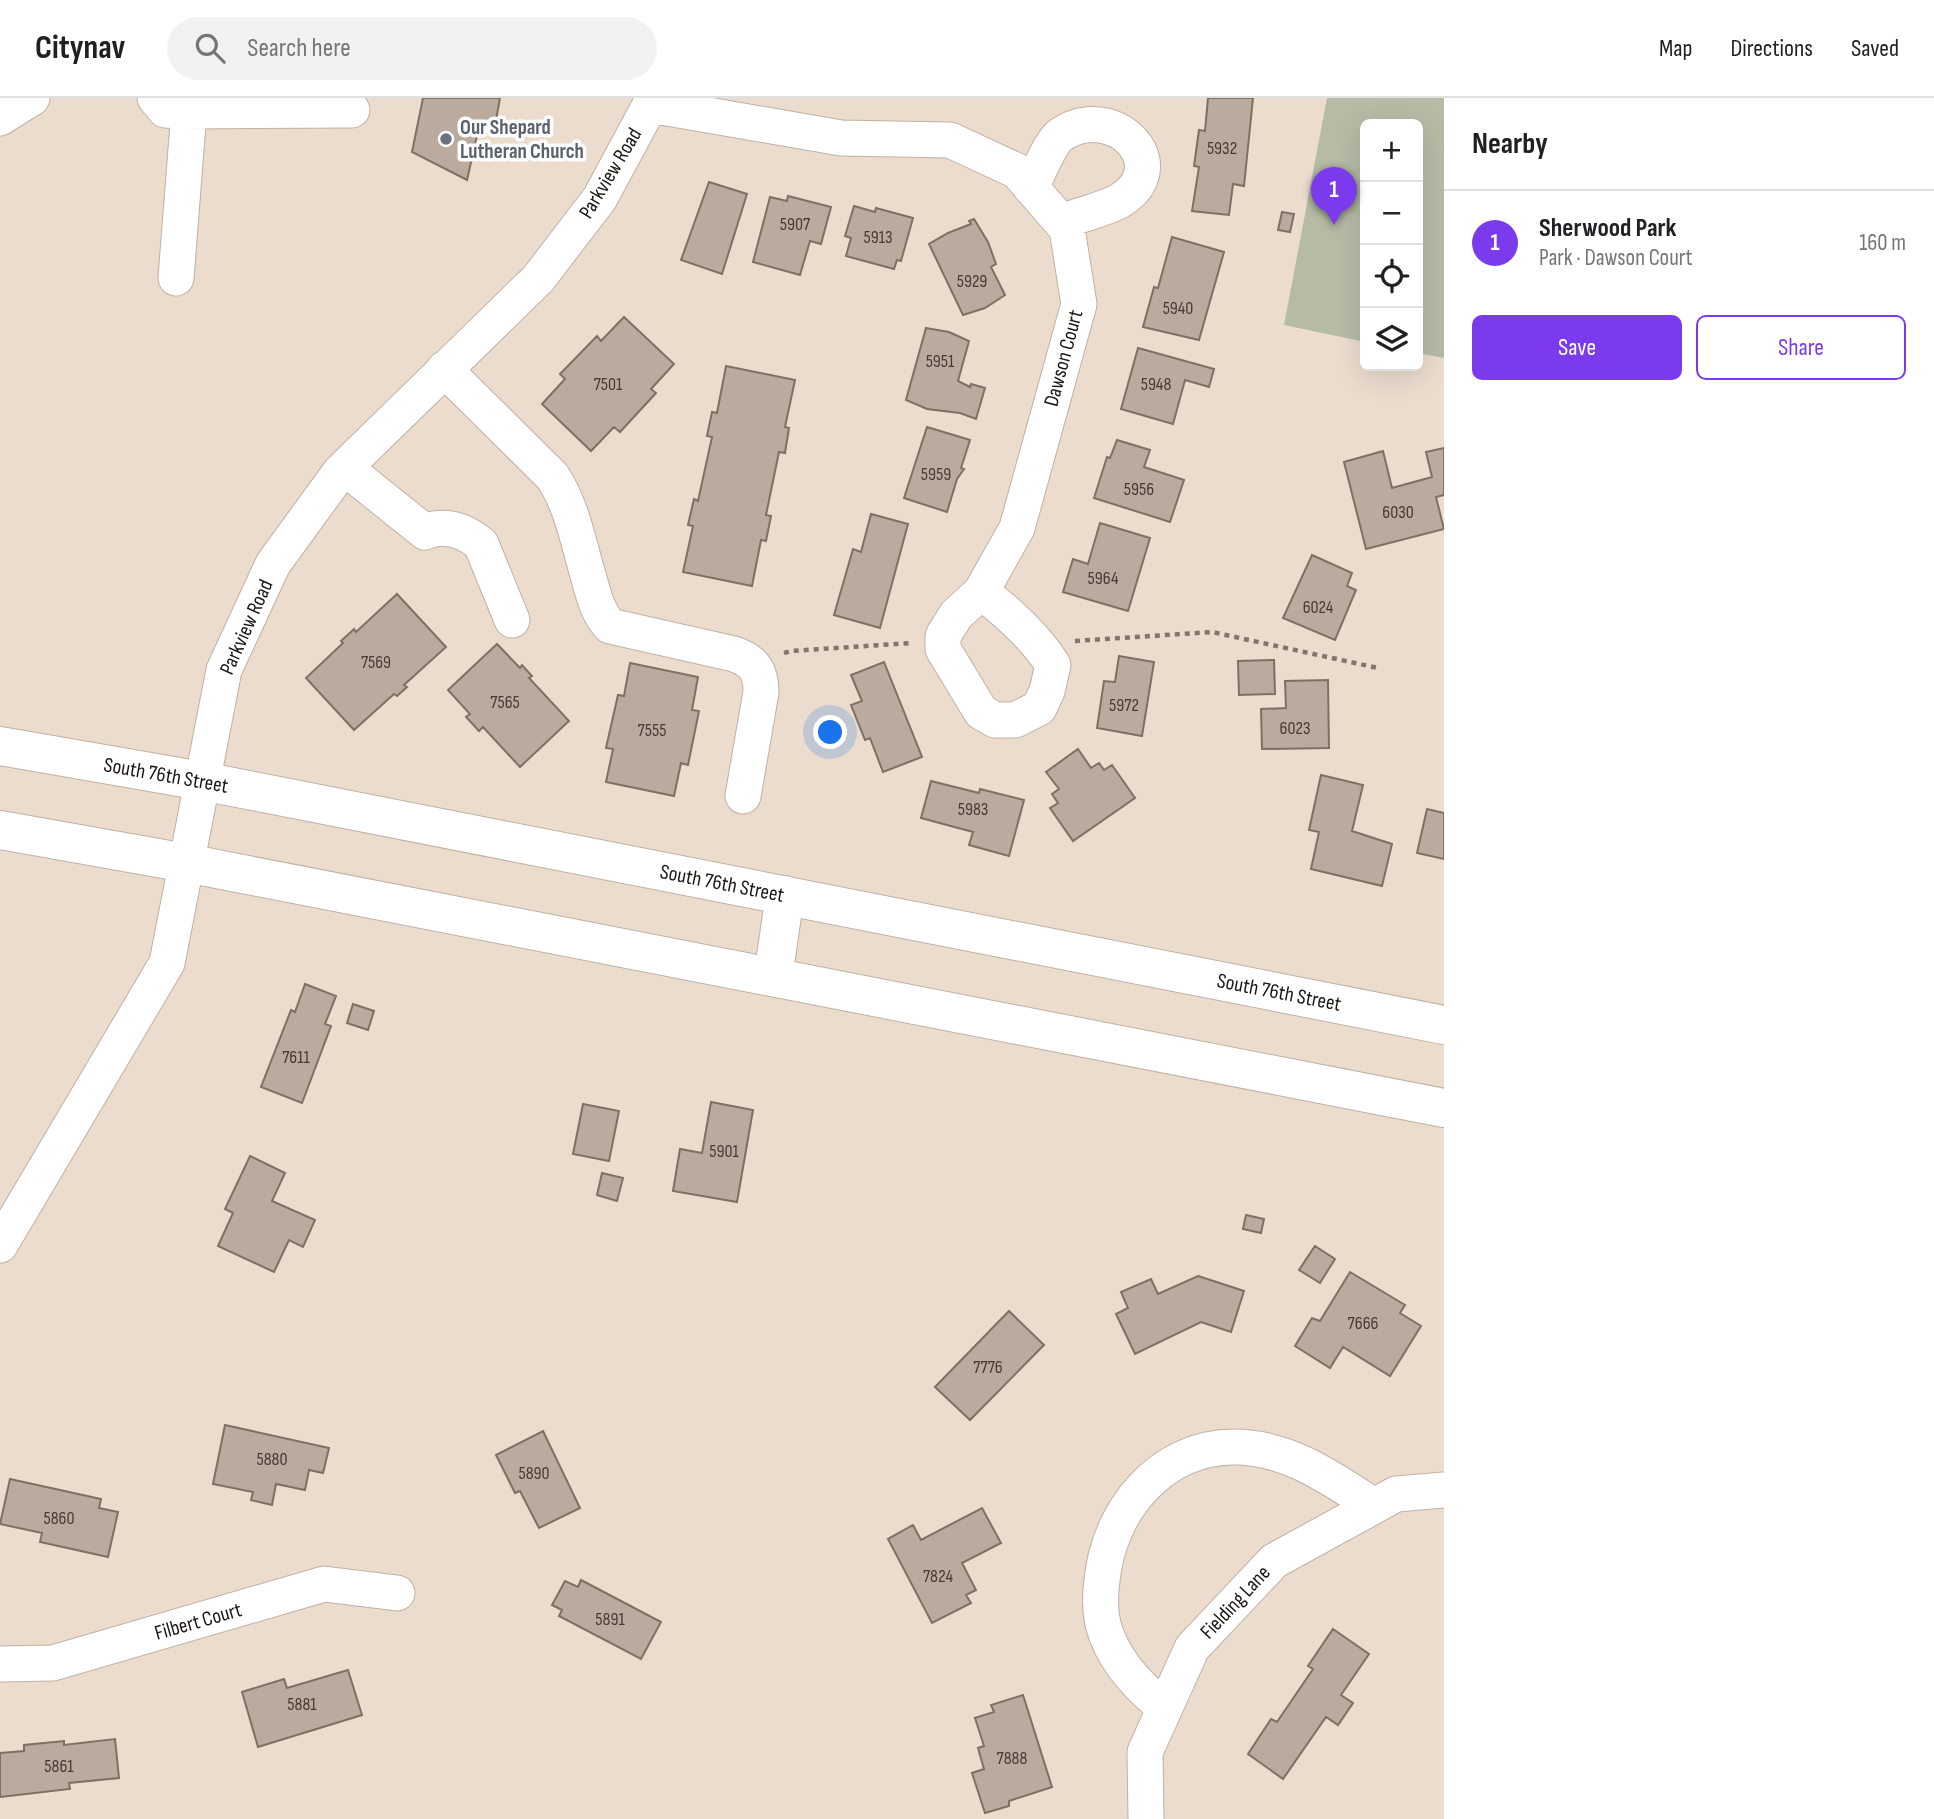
<!DOCTYPE html>
<meta charset="utf-8">
<style>
body{margin:0;font-family:"Sofia Sans Condensed",sans-serif;background:#f2f2f2;color:#202124}
.controls{position:absolute;right:21px;top:21px;display:grid;overflow:hidden;border-radius:10px;box-shadow:0 7px 28px #0002}
.controls button{width:63px;height:63px;display:grid;place-items:center;padding:0;border:0;border-bottom:2px solid #e0e0e0;background:#fff;color:#202124;font:35px sans-serif}
.you{position:absolute;left:831px;top:635px;width:24px;height:24px;margin:-18px;border:5px solid #fff;border-radius:50%;background:#1a73e8;box-shadow:0 0 0 10px #1a73e833}
.badge{display:grid;place-items:center;width:46px;height:46px;border-radius:50%;background:#7c3aed;color:#fff;font-size:23px;font-weight:700}
.pin{position:absolute;translate:-50% -58px;filter:drop-shadow(0 2px 4px #0008)}
.pin::after{content:'';position:absolute;top:37px;width:24px;height:21px;background:inherit;clip-path:polygon(0 0,100% 0,50% 100%)}
.list{margin:0;padding:0;list-style:none}
h2{display:flex;justify-content:space-between;align-items:center;height:91px;margin:0;padding:0 28px;font-size:30px}
h2 small{font-size:23px;font-weight:400;color:#757577}
.list li{display:grid;grid-template-columns:46px 1fr auto;gap:21px;align-items:center;box-sizing:border-box;height:105px;padding:0 28px;border-top:2px solid #e0e0e0}
.list b{display:block;font-size:26px;white-space:nowrap}
.list p{margin:0;font-size:23px;white-space:nowrap;color:#757577}
.list em{font-size:23px;font-style:normal;color:#757577}
.actions{display:flex;gap:14px;padding:21px 28px}
.actions a{flex:1;padding:16px 0;border:2px solid #7c3aed;border-radius:10px;text-align:center;font-size:24px;color:#7c3aed}
.actions .main{background:#7c3aed;color:#fff}
.icon{flex:none;width:38px;height:38px;fill:none;stroke:currentColor;stroke-width:2;stroke-linecap:round;stroke-linejoin:round}
.map{position:relative;flex:none;width:1444px;height:1721px;overflow:hidden}
header{display:flex;align-items:center;gap:42px;box-sizing:border-box;height:98px;padding:0 35px;background:#fff;border-bottom:2px solid #e0e0e0}
header strong{font-size:33px}
nav{display:flex;gap:38px;margin-inline-start:auto;font-size:24px}
.search{width:490px;height:63px;background:#f2f2f2;display:flex;align-items:center;gap:18px;box-sizing:border-box;padding:0 24px;border-radius:38px;color:#757577;font-size:26px}
main{display:flex}
aside{flex:1;background:#fff}
.map>svg:first-child{display:block}
.green{fill:#b6bba6}
.building{fill:#baab9e;stroke:#7e7064;stroke-width:2}
.lines{fill:none;stroke-linecap:round;stroke-linejoin:round}
.minor-casing{stroke:#c0b1a4;stroke-width:37}
.major-casing{stroke:#c0b1a4;stroke-width:40}
.path{stroke:#80766d;stroke-width:4.5;stroke-dasharray:5 5;stroke-linecap:butt}
.minor{stroke:#fff;stroke-width:35}
.major{stroke:#fff;stroke-width:38}
.worship-dot{fill:#6b7280;stroke:#fff;stroke-width:2.5}
.labels{text-anchor:middle;stroke-width:7;stroke-linejoin:round;paint-order:stroke}
.number-label{font-size:18px;fill:#443b34}
.worship-label{font-size:21px;font-weight:bold;fill:#5b616d;stroke:#fff;text-anchor:start}
.street-label{font-size:21px;fill:#1c1611;stroke:#fff}
</style>
<header>
<strong>Citynav</strong>
<div class="search"><svg class="icon" aria-label="search" viewBox="0 0 24 24"><circle cx="10" cy="10" r="6"/><path d="M15 15l6 6"/></svg>Search here</div>
<nav><a>Map</a><a>Directions</a><a>Saved</a></nav>
</header>
<main>
<div class="map">
<svg width="1444" height="1721" viewBox="0 0 1444 1721">
<rect width="100%" height="100%" fill="#ebdcce"/>
<path class="green" d="M 1327,0 L 1444,0 L 1444,260 L 1418,255 L 1418,26 L 1365,26 L 1365,244 L 1284,227 Z"/>
<path class="building" d="M 423,0 L 500,0 L 495,28 L 480,24 L 467,82 L 412,54 Z
M 1208,0 L 1253,0 L 1244,88 L 1233,86 L 1229,117 L 1192,113 L 1199,69 L 1194,68 L 1199,32 L 1205,33 Z
M 709,84 L 747,96 L 722,176 L 681,162 Z
M 788,98 L 831,109 L 821,146 L 810,143 L 800,177 L 753,164 L 770,99 L 787,103 Z
M 854,108 L 875,114 L 876,110 L 913,120 L 901,163 L 897,162 L 894,171 L 846,158 L 851,140 L 845,138 Z
M 1282,114 L 1294,116 L 1290,134 L 1278,132 Z
M 974,121 L 988,144 L 996,166 L 991,169 L 1005,197 L 985,210 L 963,217 L 929,146 L 948,135 L 971,126 L 969,123 Z
M 1172,139 L 1224,154 L 1199,242 L 1143,229 L 1154,189 L 1158,190 Z
M 624,219 L 674,266 L 651,291 L 656,295 L 620,334 L 614,329 L 591,353 L 542,306 L 565,281 L 560,276 L 597,238 L 601,243 Z
M 926,230 L 949,234 L 969,243 L 958,283 L 970,289 L 971,286 L 985,290 L 976,321 L 960,315 L 927,311 L 906,302 Z
M 1138,250 L 1214,271 L 1209,289 L 1185,282 L 1173,326 L 1121,311 Z
M 726,268 L 795,282 L 785,329 L 789,330 L 785,355 L 779,354 L 766,417 L 771,418 L 766,443 L 761,442 L 752,488 L 683,474 L 693,428 L 688,427 L 694,401 L 698,403 L 712,339 L 707,338 L 712,314 L 717,315 Z
M 927,329 L 970,342 L 961,370 L 964,371 L 957,381 L 947,414 L 904,400 Z
M 1117,342 L 1150,352 L 1144,369 L 1184,382 L 1170,424 L 1094,400 L 1107,359 L 1110,360 Z
M 1444,350 L 1444,397 L 1436,399 L 1444,431 L 1366,451 L 1344,364 L 1383,353 L 1392,390 L 1432,379 L 1426,354 Z
M 871,416 L 908,426 L 880,530 L 834,517 L 853,451 L 861,454 Z
M 1100,425 L 1150,440 L 1128,513 L 1063,494 L 1073,461 L 1088,466 Z
M 1312,457 L 1352,475 L 1347,488 L 1356,492 L 1335,542 L 1283,520 Z
M 397,496 L 446,549 L 404,587 L 407,589 L 397,598 L 394,596 L 354,632 L 306,580 L 343,545 L 341,543 L 354,531 L 356,534 Z
M 497,546 L 520,570 L 522,567 L 532,578 L 529,580 L 569,623 L 520,669 L 483,629 L 479,633 L 466,619 L 470,616 L 448,592 Z
M 1119,558 L 1154,564 L 1142,638 L 1097,630 L 1104,583 L 1115,584 Z
M 1274,562 L 1275,596 L 1239,597 L 1238,563 Z
M 884,564 L 922,659 L 883,674 L 870,640 L 865,642 L 851,607 L 862,603 L 851,577 Z
M 630,565 L 698,579 L 692,612 L 699,613 L 688,667 L 681,665 L 674,698 L 606,684 L 613,651 L 606,650 L 618,597 L 624,598 Z
M 1328,582 L 1329,650 L 1262,651 L 1261,611 L 1286,610 L 1285,583 Z
M 1078,651 L 1091,670 L 1099,665 L 1104,672 L 1112,667 L 1135,700 L 1073,743 L 1050,710 L 1058,705 L 1052,696 L 1059,691 L 1046,674 Z
M 1321,677 L 1363,687 L 1352,733 L 1392,746 L 1382,788 L 1311,771 L 1319,734 L 1309,732 Z
M 931,683 L 979,695 L 980,691 L 1024,702 L 1009,758 L 969,747 L 973,734 L 921,720 Z
M 1427,711 L 1444,715 L 1444,761 L 1417,755 Z
M 305,886 L 336,898 L 325,926 L 331,928 L 302,1005 L 261,989 L 291,912 L 295,914 Z
M 353,906 L 374,913 L 368,932 L 347,925 Z
M 711,1004 L 753,1012 L 737,1104 L 673,1093 L 680,1051 L 702,1055 Z
M 583,1006 L 619,1013 L 609,1063 L 573,1056 Z
M 250,1058 L 285,1075 L 272,1103 L 315,1122 L 303,1149 L 289,1142 L 274,1174 L 218,1148 L 233,1115 L 225,1111 Z
M 602,1075 L 623,1080 L 617,1103 L 597,1097 Z
M 1246,1117 L 1264,1121 L 1261,1135 L 1243,1131 Z
M 1315,1148 L 1335,1161 L 1320,1185 L 1299,1172 Z
M 1350,1174 L 1405,1207 L 1400,1215 L 1421,1228 L 1390,1278 L 1343,1249 L 1330,1270 L 1295,1248 L 1312,1220 L 1320,1223 Z
M 1198,1178 L 1244,1193 L 1231,1234 L 1201,1224 L 1135,1256 L 1116,1216 L 1128,1210 L 1121,1194 L 1151,1181 L 1158,1196 Z
M 1009,1213 L 1044,1247 L 970,1322 L 935,1289 Z
M 225,1327 L 329,1350 L 323,1375 L 309,1372 L 305,1392 L 276,1386 L 272,1407 L 251,1402 L 253,1394 L 213,1386 Z
M 543,1333 L 580,1410 L 539,1430 L 520,1393 L 515,1395 L 496,1357 Z
M 10,1381 L 101,1401 L 99,1410 L 118,1414 L 108,1459 L 40,1444 L 42,1435 L 0,1426 Z
M 982,1410 L 1001,1445 L 962,1465 L 976,1492 L 966,1497 L 971,1505 L 932,1525 L 888,1441 L 913,1427 L 921,1442 Z
M 581,1482 L 661,1524 L 641,1561 L 559,1518 L 562,1512 L 552,1507 L 565,1483 L 578,1489 Z
M 1333,1531 L 1369,1556 L 1341,1597 L 1353,1605 L 1338,1627 L 1326,1619 L 1283,1681 L 1248,1656 L 1271,1621 L 1277,1624 L 1313,1571 L 1308,1568 Z
M 348,1572 L 362,1617 L 258,1649 L 242,1594 L 284,1581 L 287,1590 Z
M 1023,1597 L 1052,1689 L 1009,1703 L 1009,1708 L 985,1715 L 972,1675 L 984,1671 L 978,1650 L 984,1648 L 975,1620 L 994,1614 L 991,1607 Z
M 115,1641 L 119,1680 L 69,1685 L 70,1691 L 0,1699 L 0,1655 L 24,1653 L 24,1647 L 64,1643 L 64,1647 Z"/>
<g class="lines">
<defs>
<path id="minor" d="M 155,0 L 165,12 L 182,13 L 352,12
M 650,7 L 841,40 L 950,42 L 1017,73 L 1067,131 L 1079,206 L 1017,430 L 981,494 L 956,517 L 943,538 L 943,551 L 981,614 L 995,622 L 1015,622 L 1039,610 L 1047,593 L 1053,567 C 1036,540 1007,513 981,494
M 0,20 L 32,0
M 1031,90 C 1038,76 1048,49 1059,38 C 1112,0 1177,66 1121,102 C 1106,111 1079,117 1061,124
M 176,180 L 189,13
M 444,271 L 552,378 C 572,407 578,444 588,477 C 593,495 597,514 610,528 L 734,556 C 754,563 761,573 761,594 L 743,698
M 345,370 L 425,434 C 445,425 465,433 481,446 L 512,522
M 0,1147 L 167,865 L 224,572 L 273,466 L 340,374 L 538,181 L 600,100 L 650,7 L 651,0
M 0,1566 L 53,1565 L 324,1486 L 397,1495
M 1165,1610 C 1137,1588 1112,1561 1103,1526 C 1100,1513 1100,1497 1102,1483 C 1108,1414 1160,1349 1234,1349 C 1288,1349 1331,1380 1374,1408
M 1146,1721 L 1145,1654 L 1192,1550 L 1274,1463 L 1396,1396 L 1444,1392"/>
<path id="major" d="M 0,648 L 202,683 L 1444,927
M 0,732 L 186,765 L 1444,1010
M 773,879 L 785,797"/>
</defs>
<use href="#minor" class="minor-casing"/>
<use href="#major" class="major-casing"/>
<path class="path" d="M 1075,543 L 1212,534 L 1378,570
M 784,555 L 791,553 L 911,545"/>
<use href="#minor" class="minor"/>
<use href="#major" class="major"/>
</g>
<circle class="worship-dot" cx="446" cy="41" r="7"/>
<g class="labels">
<g class="number-label">
<text x="1222" y="56">5932</text>
<text x="795" y="132">5907</text>
<text x="878" y="145">5913</text>
<text x="972" y="189">5929</text>
<text x="1178" y="216">5940</text>
<text x="940" y="269">5951</text>
<text x="608" y="292">7501</text>
<text x="1156" y="292">5948</text>
<text x="936" y="382">5959</text>
<text x="1139" y="397">5956</text>
<text x="1398" y="420">6030</text>
<text x="1103" y="486">5964</text>
<text x="1318" y="515">6024</text>
<text x="376" y="570">7569</text>
<text x="505" y="610">7565</text>
<text x="1124" y="613">5972</text>
<text x="1295" y="636">6023</text>
<text x="652" y="638">7555</text>
<text x="973" y="717">5983</text>
<text x="296" y="965">7611</text>
<text x="724" y="1059">5901</text>
<text x="1363" y="1231">7666</text>
<text x="988" y="1275">7776</text>
<text x="272" y="1367">5880</text>
<text x="534" y="1381">5890</text>
<text x="59" y="1426">5860</text>
<text x="938" y="1484">7824</text>
<text x="610" y="1527">5891</text>
<text x="302" y="1612">5881</text>
<text x="1012" y="1666">7888</text>
<text x="59" y="1674">5861</text>
</g>
<g class="worship-label">
<text x="460" y="36">Our Shepard<tspan x="460" dy="24">Lutheran Church</tspan></text>
</g>
<g class="street-label">
<text transform="translate(610 75) rotate(-59)" y="7">Parkview Road</text>
<text transform="translate(1063 260) rotate(-75)" y="7">Dawson Court</text>
<text transform="translate(246 529) rotate(-66)" y="7">Parkview Road</text>
<text transform="translate(166 677) rotate(10)" y="7">South 76th Street</text>
<text transform="translate(722 785) rotate(11)" y="7">South 76th Street</text>
<text transform="translate(1279 894) rotate(11)" y="7">South 76th Street</text>
<text transform="translate(1235 1504) rotate(-47)" y="7">Fielding Lane</text>
<text transform="translate(198 1523) rotate(-16)" y="7">Filbert Court</text>
</g>
</g>
</svg>
<div class="controls">
<button>+</button>
<button>−</button>
<button><svg class="icon" aria-label="locate" viewBox="0 0 24 24"><circle cx="12" cy="12" r="6"/><path d="M12 2v4M12 18v4M2 12h4M18 12h4"/></svg></button>
<button><svg class="icon" aria-label="layers" viewBox="0 0 24 24"><path d="M12 4l9 5-9 5-9-5zM3 14l9 5 9-5"/></svg></button>
</div>
<div class="you"></div>
<div class="pin badge" style="left:1334px;top:127px">1</div>
</div>
<aside>
<h2>Nearby<small></small></h2>
<ul class="list">
<li><span class="badge">1</span><div><b>Sherwood Park</b><p>Park · Dawson Court</p></div><em>160 m</em></li>
</ul>
<div class="actions"><a class="main">Save</a><a>Share</a></div>
</aside>
</main>
